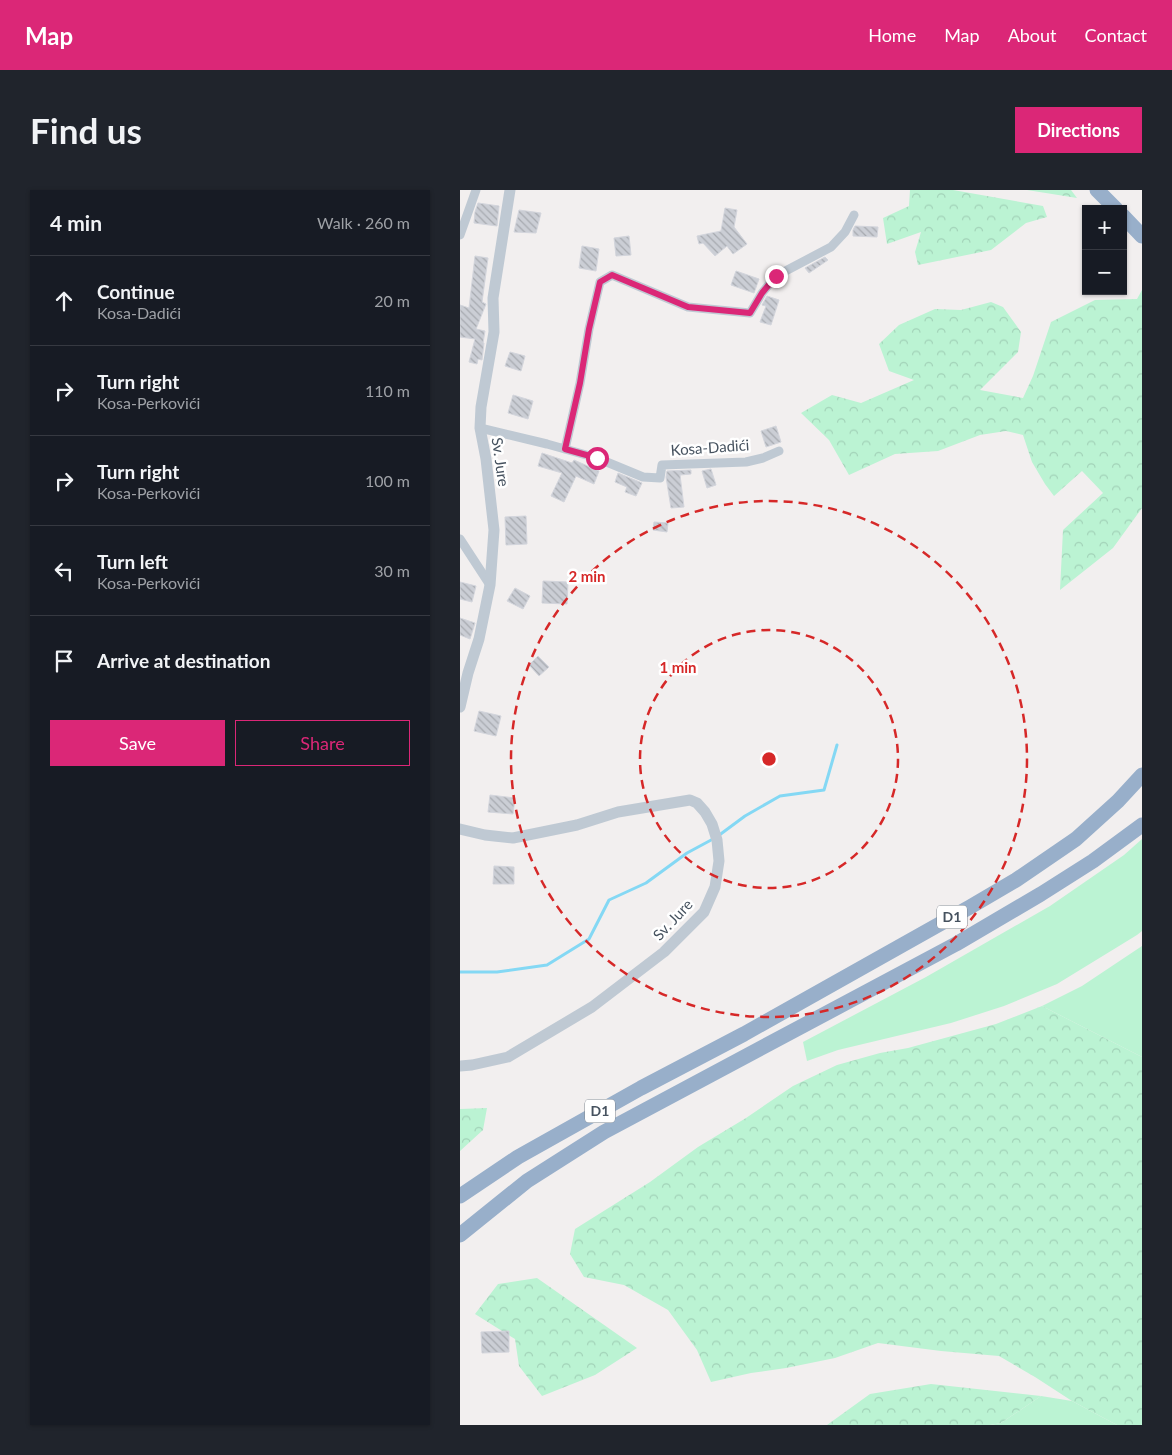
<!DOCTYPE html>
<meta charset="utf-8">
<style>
body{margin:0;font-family:Lato,sans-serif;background:#20242c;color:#f1f3f6}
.controls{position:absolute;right:15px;top:15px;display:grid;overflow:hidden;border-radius:0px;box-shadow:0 1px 4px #0004}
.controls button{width:45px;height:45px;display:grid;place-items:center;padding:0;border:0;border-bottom:1px solid #363941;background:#171b24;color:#f1f3f6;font:25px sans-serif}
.stop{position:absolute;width:15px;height:15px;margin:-11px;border:4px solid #db2777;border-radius:50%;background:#fff}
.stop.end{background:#db2777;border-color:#fff;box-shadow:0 1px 5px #0008}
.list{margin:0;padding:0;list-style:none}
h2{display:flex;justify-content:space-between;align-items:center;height:65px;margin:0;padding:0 20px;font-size:21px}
h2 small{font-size:16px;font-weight:400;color:#9ea1a6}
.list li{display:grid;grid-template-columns:32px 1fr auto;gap:15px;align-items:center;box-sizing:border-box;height:90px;padding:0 20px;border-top:1px solid #363941}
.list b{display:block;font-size:19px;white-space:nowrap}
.list p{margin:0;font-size:16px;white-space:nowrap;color:#9ea1a6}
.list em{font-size:16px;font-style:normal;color:#9ea1a6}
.actions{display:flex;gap:10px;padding:15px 20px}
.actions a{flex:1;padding:11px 0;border:1px solid #db2777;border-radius:0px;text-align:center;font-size:18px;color:#db2777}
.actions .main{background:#db2777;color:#fff}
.icon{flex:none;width:28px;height:28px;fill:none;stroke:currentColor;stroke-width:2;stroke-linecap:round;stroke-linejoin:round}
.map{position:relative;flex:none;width:682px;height:1235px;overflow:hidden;border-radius:0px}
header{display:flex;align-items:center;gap:30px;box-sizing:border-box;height:70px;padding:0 25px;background:#db2777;color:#fff}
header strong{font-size:24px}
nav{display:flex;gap:28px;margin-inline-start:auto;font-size:18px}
.intro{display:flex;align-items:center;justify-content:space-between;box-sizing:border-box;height:120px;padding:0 30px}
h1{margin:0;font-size:35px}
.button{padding:12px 22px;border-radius:0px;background:#db2777;color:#fff;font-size:18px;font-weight:700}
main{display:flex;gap:30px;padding:0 30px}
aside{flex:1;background:#171b24;border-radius:0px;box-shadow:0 1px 4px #0004}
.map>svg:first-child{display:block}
.green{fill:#bbf3d3}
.forest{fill:url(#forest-crowns)}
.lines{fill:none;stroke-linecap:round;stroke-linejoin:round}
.stream{stroke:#84d8f4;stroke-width:3}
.building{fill:url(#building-back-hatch);stroke:#d3d5dc}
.minor{stroke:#bfc9d3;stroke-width:9}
.tertiary{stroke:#bfc9d3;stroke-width:11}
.trunk{stroke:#98afca;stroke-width:15}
.route{stroke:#db2777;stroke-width:6}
.ring{fill:none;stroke:#d62828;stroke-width:2.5;stroke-dasharray:9 6}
.labels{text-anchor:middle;stroke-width:5;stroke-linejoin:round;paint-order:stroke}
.shield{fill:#fff;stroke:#7e868f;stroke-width:1}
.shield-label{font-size:14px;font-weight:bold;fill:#46525f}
.street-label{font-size:15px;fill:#46525f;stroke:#fff}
.centre{fill:#d62828;stroke:#fff;stroke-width:2.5}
.ring-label{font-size:15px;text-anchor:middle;font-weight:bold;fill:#d62828;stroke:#fff;stroke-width:5;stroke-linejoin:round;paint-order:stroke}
</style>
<header>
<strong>Map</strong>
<nav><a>Home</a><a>Map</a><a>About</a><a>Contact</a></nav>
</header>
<div class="intro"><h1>Find us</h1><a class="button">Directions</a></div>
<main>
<aside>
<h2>4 min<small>Walk · 260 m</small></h2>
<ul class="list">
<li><svg class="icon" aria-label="ahead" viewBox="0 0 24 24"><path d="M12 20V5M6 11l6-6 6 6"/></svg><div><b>Continue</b><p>Kosa-Dadići</p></div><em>20 m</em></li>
<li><svg class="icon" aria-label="right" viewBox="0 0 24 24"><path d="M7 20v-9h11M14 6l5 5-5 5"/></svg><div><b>Turn right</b><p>Kosa-Perkovići</p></div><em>110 m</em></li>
<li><svg class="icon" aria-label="right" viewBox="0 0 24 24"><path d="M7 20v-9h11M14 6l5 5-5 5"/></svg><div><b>Turn right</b><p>Kosa-Perkovići</p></div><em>100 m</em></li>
<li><svg class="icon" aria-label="left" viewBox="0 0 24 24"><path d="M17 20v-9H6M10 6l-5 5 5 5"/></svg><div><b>Turn left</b><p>Kosa-Perkovići</p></div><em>30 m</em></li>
<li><svg class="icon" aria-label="arrive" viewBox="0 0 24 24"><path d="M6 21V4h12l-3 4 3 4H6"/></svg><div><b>Arrive at destination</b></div></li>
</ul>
<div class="actions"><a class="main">Save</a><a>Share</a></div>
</aside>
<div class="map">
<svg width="682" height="1235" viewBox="0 0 682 1235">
<defs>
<pattern id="forest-crowns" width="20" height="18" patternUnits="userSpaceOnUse" patternTransform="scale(1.25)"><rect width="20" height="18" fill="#bbf3d3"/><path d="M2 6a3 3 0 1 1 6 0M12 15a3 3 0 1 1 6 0" fill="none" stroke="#a2d2b8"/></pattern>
<pattern id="building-back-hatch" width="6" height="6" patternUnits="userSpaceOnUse" patternTransform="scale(1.25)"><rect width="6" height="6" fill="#cbced5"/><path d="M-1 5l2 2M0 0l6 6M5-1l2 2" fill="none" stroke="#a7aab0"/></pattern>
</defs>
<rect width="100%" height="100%" fill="#f2efef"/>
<path class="green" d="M 682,649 L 682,741 L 677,745 L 597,794 L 544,816 L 491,833 L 378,860 L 347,871 L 343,852 L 466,787 L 590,716 L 664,665 Z
M 682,756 L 682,867 L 582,816 L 622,796 Z
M 581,1206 L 612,1211 L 657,1235 L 530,1235 L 541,1233 Z"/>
<path class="forest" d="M 450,0 L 493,0 L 583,16 L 587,27 L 566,33 L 531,60 L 458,75 L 455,62 L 461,42 L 427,54 L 423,28 L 449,16 Z
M 567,0 L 611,0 L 617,8 Z
M 682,100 L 682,318 L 653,358 L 600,400 L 603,340 L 643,303 L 622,281 L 594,306 L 585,294 L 572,272 L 563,245 L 546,241 L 520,245 L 478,261 L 435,264 L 389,285 L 369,250 L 341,223 L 372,205 L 401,213 L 454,190 L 429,181 L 419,154 L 439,135 L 475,119 L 501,120 L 531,112 L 543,117 L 561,142 L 558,162 L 520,200 L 563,208 L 573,186 L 591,132 L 635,110 L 677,109 Z
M 582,816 L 682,867 L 682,1235 L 657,1235 L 612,1211 L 575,1187 L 539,1166 L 481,1161 L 418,1153 L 375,1168 L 326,1178 L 291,1183 L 251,1192 L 237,1160 L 208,1120 L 164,1095 L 124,1087 L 110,1064 L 115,1039 L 190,992 L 238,957 L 286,928 L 333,896 L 377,875 L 420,863 L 448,858 L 536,834 Z
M 27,918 L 23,940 L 0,961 L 0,919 Z
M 77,1088 L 177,1158 L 135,1185 L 82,1206 L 59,1176 L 55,1149 L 15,1124 L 38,1094 Z
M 471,1194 L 581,1206 L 541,1233 L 530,1235 L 367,1235 L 410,1204 Z"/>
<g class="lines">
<path class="stream" d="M 258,646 L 285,626 L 320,606 L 364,600 L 377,555
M 0,782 L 37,782 L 87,775 L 129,749 L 149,710 L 186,693 L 227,663 L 253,649"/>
</g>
<path class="building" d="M 18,13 L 39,16 L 37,36 L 14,33 L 15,22 Z
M 265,18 L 277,20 L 274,37 L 287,54 L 273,64 L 267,56 L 255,66 L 243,53 L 239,54 L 237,46 L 261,41 Z
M 59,20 L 81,23 L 76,43 L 54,42 Z
M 395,36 L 418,37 L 417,47 L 393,46 L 393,40 Z
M 169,46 L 171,65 L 156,66 L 154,48 Z
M 122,56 L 139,59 L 136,81 L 119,78 Z
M 15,66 L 28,68 L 22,112 L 26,114 L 16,139 L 25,141 L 23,153 L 24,153 L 22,170 L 18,169 L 17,174 L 9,172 L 15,149 L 0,147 L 0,115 L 9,118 Z
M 365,67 L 368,70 L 349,83 L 345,78 Z
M 276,81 L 299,89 L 294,103 L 271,95 Z
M 307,106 L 319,110 L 311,135 L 300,132 L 306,116 L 302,115 Z
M 50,162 L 65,166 L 61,181 L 45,176 Z
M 53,205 L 73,211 L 68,229 L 48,223 Z
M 316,236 L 321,252 L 306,257 L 301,241 Z
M 82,263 L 112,273 L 114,270 L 139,281 L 134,294 L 116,286 L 104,312 L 91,306 L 102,283 L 78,276 Z
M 251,279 L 256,295 L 247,298 L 242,281 Z
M 231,280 L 231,284 L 220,285 L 224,317 L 211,318 L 206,287 L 207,281 Z
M 158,283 L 182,293 L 176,306 L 165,302 L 167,297 L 155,292 Z
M 66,326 L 67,354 L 46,355 L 45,327 Z
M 194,332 L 208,333 L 207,342 L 193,340 Z
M 83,391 L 108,392 L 107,414 L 82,413 Z
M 0,392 L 16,396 L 12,412 L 0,409 Z
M 55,398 L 70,406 L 63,419 L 47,411 Z
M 0,428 L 15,433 L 10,449 L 0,445 Z
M 78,466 L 89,477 L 79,486 L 69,475 Z
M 19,521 L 41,526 L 36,546 L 14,541 Z
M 30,605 L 55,608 L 53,624 L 28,622 Z
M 34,676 L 54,677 L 54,694 L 33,694 Z
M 49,1141 L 49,1162 L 22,1163 L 21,1142 Z"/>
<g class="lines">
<path class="minor" d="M 0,45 L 16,0
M 20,238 L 87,254 L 137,268 L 183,287 L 200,288 L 202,275 L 286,272 L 303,268 L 319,261
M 105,259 L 120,193 L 129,139 L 140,92 L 152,85 L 228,117 L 290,123 L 302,103 L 316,86 L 371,57 L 385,42 L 394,25
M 0,349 L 30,395"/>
<path class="tertiary" d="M 0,517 L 8,483 L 19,449 L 30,395 L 34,340 L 26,269 L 20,238 L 21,217 L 34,142 L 33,108 L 50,0
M 0,639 L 25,645 L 53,648 L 117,635 L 158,622 L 230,610 L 237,613 L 245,622 L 252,634 L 257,650 L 259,671 L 255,697 L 244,722 L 204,762 L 132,817 L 48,867 L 12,875 L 0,876"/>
<path class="trunk" d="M 637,0 L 656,19
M 663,26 L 682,46
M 0,1006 L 58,967 L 181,898 L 284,844 L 510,717 L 556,690 L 616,649 L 658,611 L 682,585
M 0,1045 L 67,991 L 144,942 L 496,754 L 581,704 L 633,671 L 682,635"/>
</g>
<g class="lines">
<path class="route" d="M 137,268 L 105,259 L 120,193 L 129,139 L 140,92 L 152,85 L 228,117 L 290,123 L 302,103 L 316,86"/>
</g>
<g class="ring">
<circle cx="309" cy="569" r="129"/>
<circle cx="309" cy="569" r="258"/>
</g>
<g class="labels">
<g class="shield">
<rect x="477" y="715.5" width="30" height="23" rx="4"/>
<rect x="125" y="909.5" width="30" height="23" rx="4"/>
</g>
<g class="shield-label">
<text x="492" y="732">D1</text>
<text x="140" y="926">D1</text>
</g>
<g class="street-label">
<text transform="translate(250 258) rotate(-4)" y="5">Kosa-Dadići</text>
<text transform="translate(40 272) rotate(82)" y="5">Sv. Jure</text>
<text transform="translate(213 730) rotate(-47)" y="5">Sv. Jure</text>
</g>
</g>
<circle cx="309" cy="569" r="8" class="centre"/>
<g class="ring-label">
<text x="127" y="392">2 min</text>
<text x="218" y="483">1 min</text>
</g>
</svg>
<div class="controls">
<button>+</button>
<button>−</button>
</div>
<div class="stop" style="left:137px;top:268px"></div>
<div class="stop end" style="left:316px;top:86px"></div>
</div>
</main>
